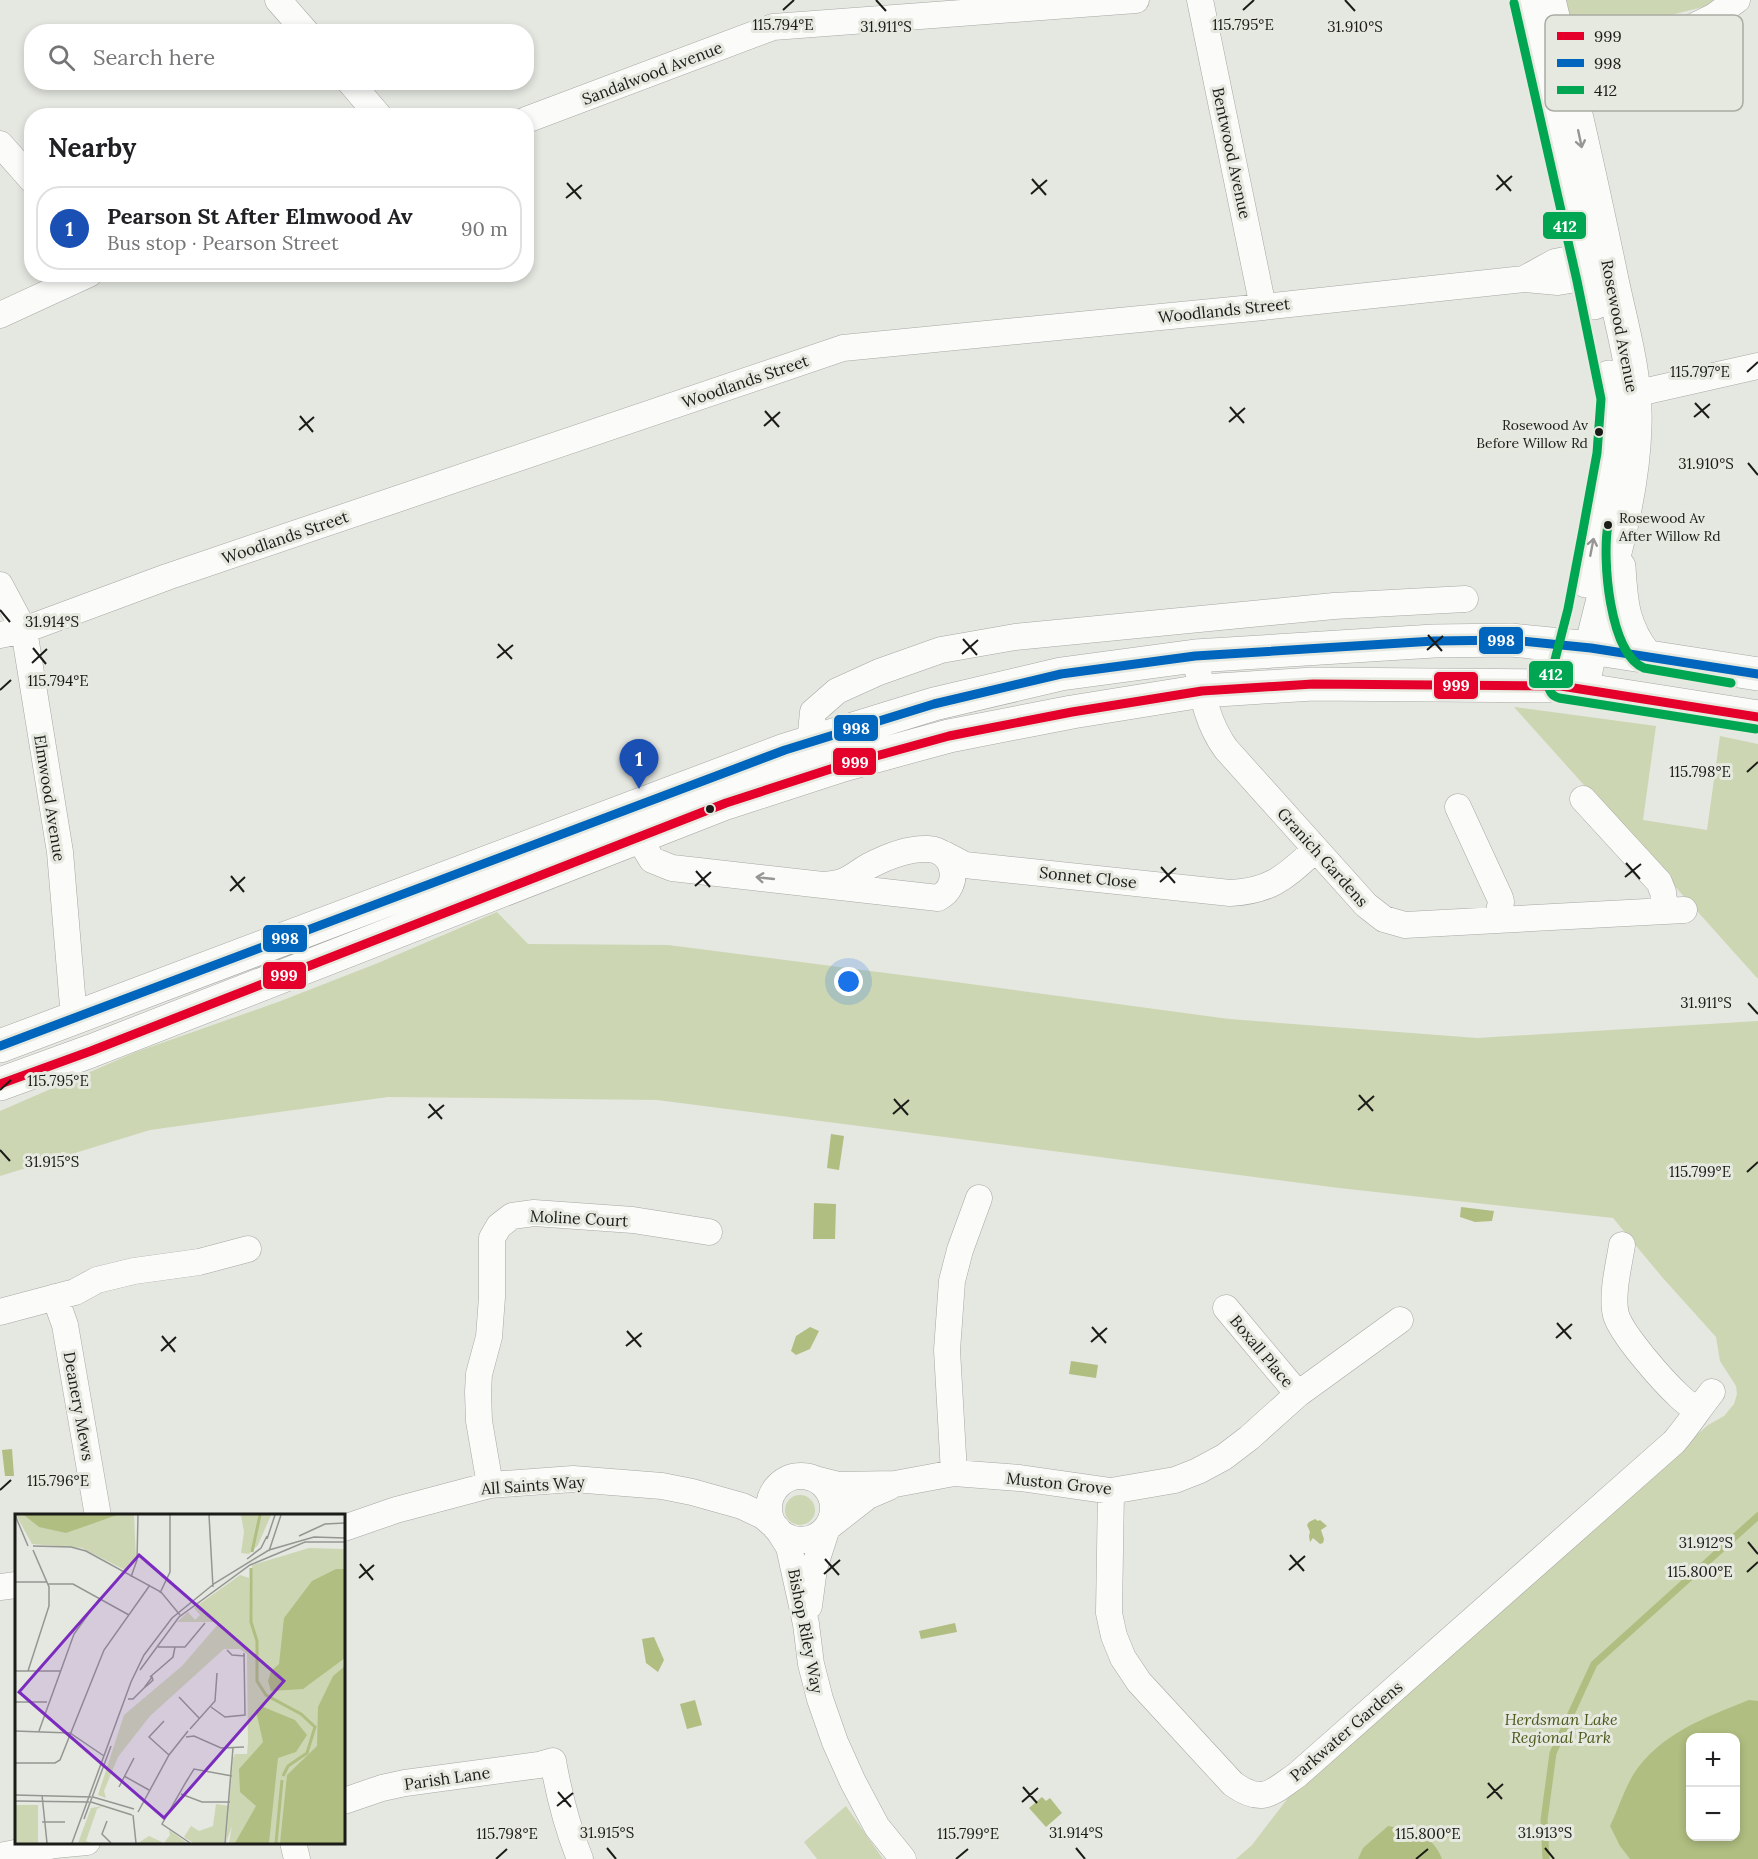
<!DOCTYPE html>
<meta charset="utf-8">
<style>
body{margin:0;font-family:Lora,serif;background:#f2f2f2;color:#202124}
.controls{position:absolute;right:18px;bottom:18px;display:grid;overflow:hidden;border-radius:12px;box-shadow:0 3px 9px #0003}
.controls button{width:54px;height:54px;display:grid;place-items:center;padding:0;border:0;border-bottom:2px solid #e0e0e0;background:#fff;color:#202124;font:30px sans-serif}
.you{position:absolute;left:849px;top:982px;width:21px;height:21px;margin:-15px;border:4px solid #fff;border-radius:50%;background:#1a73e8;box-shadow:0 0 0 9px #1a73e833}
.badge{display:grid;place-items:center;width:39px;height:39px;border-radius:50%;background:#62635e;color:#fff;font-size:20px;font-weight:700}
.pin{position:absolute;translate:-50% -50px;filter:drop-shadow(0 2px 3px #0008)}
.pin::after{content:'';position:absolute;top:32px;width:21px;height:18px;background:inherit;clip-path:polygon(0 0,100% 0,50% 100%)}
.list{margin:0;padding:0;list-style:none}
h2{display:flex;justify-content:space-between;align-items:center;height:78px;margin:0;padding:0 24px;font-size:26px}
h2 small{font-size:20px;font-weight:400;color:#757577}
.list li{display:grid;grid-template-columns:39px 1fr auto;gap:18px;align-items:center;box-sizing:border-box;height:84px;margin:0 12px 12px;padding:0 12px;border:2px solid #e0e0e0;border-radius:24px}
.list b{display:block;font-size:22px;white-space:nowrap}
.list p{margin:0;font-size:20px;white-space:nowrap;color:#757577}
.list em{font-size:20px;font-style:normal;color:#757577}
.icon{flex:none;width:33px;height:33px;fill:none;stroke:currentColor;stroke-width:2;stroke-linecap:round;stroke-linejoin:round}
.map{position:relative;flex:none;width:1758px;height:1859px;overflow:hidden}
.search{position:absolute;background:#fff;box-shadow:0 3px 9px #0003;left:24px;top:24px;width:510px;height:66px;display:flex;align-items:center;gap:15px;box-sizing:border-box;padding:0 21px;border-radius:24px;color:#757577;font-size:22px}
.panel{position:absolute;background:#fff;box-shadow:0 3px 9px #0003;left:24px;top:108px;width:510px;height:174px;border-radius:24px}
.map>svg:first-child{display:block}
.green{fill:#cdd6b3;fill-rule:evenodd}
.water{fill:#b0be81;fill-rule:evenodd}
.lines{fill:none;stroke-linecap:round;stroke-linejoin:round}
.stream{stroke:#b0be81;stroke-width:7}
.minor-casing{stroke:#a6a8a3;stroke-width:27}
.major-casing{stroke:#a6a8a3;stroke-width:34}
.minor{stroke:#fbfbfa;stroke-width:26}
.major{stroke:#fbfbfa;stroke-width:33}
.bus-1-casing{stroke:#e6e9df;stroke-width:14}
.bus-2-casing{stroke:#e6e9df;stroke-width:14}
.bus-3-casing{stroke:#e6e9df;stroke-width:14}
.bus-1{stroke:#e4002b;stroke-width:9}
.bus-2{stroke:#0065bd;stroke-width:9}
.bus-3{stroke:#00a651;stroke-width:9}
.oneway{stroke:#969794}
.ticks{fill:none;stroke:#1b1c18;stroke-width:2}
.bus-dot{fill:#1b1c18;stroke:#e6e9df;stroke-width:2}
.labels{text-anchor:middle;stroke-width:6;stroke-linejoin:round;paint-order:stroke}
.bus-label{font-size:14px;fill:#1b1c18;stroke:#e6e9df;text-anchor:end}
.street-label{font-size:16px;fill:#1b1c18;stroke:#e6e9df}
.park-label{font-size:16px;font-style:italic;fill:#4d5a1d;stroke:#e6e9df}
.inset-river{fill:none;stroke:#b0be81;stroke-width:3}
.inset-road{fill:none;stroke:#949691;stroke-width:1.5}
.view{fill:#7b2cbf;fill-opacity:0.15;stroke:#7b2cbf;stroke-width:3}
.inset-edge{fill:none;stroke:#1b1c18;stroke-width:3}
.key{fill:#e6e9df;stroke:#a9aca3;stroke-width:1.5}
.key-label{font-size:16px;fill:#1b1c18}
.ticks-label{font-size:15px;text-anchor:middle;fill:#1b1c18;stroke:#e6e9df;stroke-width:6;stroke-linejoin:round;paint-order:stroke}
.line-badge{stroke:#e6e9df;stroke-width:2}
.badge-label{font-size:16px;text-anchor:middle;font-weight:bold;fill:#fff}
</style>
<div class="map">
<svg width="1758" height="1859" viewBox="0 0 1758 1859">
<rect width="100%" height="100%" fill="#e5e7e1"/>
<path class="green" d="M 1564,0 L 1719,0 L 1715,4 L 1594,34 L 1569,19 Z
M 1514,707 L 1656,726 L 1643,820 L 1707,830 L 1720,736 L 1758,744 L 1758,979 Z
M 497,912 L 528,944 L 668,945 L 948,981 L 1229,1019 L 1477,1038 L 1758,1021 L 1758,1859 L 1236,1859 L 1252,1845 L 1291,1794 L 1692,1439 L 1708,1425 L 1724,1416 L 1734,1404 L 1737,1394 L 1736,1386 L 1720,1361 L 1716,1337 L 1662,1277 L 1613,1218 L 1339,1188 L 657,1100 L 388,1097 L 150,1130 L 0,1176 L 0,1111 L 136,1052 L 278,1002 L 378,963 ZM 1690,1738 L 1736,1738 L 1736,1836 L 1690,1836 Z
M785 1510a15 15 0 1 1 30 0a15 15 0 1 1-30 0Z
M 846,1806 L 883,1859 L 817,1859 L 804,1842 Z"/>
<path class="water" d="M 831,1134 L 844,1136 L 839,1170 L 827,1168 Z
M 814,1203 L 836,1204 L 835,1239 L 813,1239 Z
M 1461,1207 L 1494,1211 L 1492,1221 L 1475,1222 L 1460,1217 Z
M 810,1327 L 819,1331 L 810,1349 L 796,1355 L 791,1351 L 796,1336 Z
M 1071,1361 L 1098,1365 L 1096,1378 L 1069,1374 Z
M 12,1449 L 14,1476 L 5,1476 L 2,1450 Z
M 1315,1519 L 1318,1521 L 1320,1520 L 1327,1526 L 1321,1530 L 1324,1539 L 1323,1543 L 1320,1544 L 1313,1538 L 1310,1542 L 1309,1536 L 1310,1532 L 1307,1525 L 1309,1522 Z
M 955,1623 L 957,1632 L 921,1639 L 919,1631 Z
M 654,1637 L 664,1660 L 658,1672 L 646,1663 L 642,1639 Z
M 695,1700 L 702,1725 L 687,1729 L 680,1704 Z
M 1749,1700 L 1758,1701 L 1758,1859 L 1630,1859 L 1620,1846 L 1610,1826 C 1618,1810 1624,1790 1633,1775 C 1659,1734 1706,1717 1749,1700 ZM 1690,1738 L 1736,1738 L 1736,1836 L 1690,1836 Z
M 1042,1797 L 1046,1801 L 1050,1798 L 1062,1813 L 1046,1827 L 1029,1808 Z
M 1388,1826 C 1411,1830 1433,1834 1442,1859 L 1358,1859 L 1363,1848 Z"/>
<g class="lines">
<path class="stream" d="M 1546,1859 L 1544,1820 L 1553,1753 L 1594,1664 L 1758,1516"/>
<defs>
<path id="minor" d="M 278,0 L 306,32
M 1200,0 L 1263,307
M 1544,57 L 1582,47 L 1607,45 L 1641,36 L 1648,36
M 1550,78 L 1588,70 L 1646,51 L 1670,38 L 1713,17 L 1737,0
M 350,82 L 379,116
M 526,120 L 773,27 L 1136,0
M 0,144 L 32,180
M 1524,279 L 1555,262 L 1600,253
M 0,315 L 89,274
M 1616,398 L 1758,366
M 0,585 L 24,630 L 60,852 L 74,1018
M 0,635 L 24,630 L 167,577 L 843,348 L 1263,307 L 1524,279 L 1558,282 L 1607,274
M 1195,656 C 1202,690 1205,720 1226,749 L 1366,905 L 1384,919 L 1405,925 L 1684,910
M 810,743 L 813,712 L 837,691 L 879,672 L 941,650 L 1015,637 L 1334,606 L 1465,599
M 1583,799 L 1659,882 L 1663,892 L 1665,911
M 1458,807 L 1500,898 L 1501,902 L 1497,920
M 638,837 L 652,860 L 672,868 C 761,878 849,888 938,898 C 962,886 955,850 928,849 C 909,848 886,857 869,866 C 850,877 847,884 823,885
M 944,854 L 965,865 L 1230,893 C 1272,891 1286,876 1315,850
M 1622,1245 C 1619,1264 1611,1296 1616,1315 C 1622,1335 1663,1381 1679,1396 C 1684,1401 1691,1406 1697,1410
M 55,1297 L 65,1325 L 98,1516
M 1226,1308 L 1298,1394
M 0,1312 L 75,1292 L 97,1280 L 134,1271 L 199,1262 L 248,1249
M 954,1473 L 947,1350 L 952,1281 L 960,1250 L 979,1198
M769 1508a32 32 0 1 1 64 0a32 32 0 1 1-64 0Z
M 811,1478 L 839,1485 L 895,1484 L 954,1473 L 1020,1478 L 1111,1491 L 1175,1480 L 1198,1471 L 1224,1457 L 1249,1438 L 1298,1394 L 1400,1320
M 490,1485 L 479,1421 L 478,1392 L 479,1374 L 489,1337 L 492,1297 L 492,1238 L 499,1226 L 512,1216 L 534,1213 L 633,1220 L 709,1232
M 1111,1491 L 1109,1613 L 1114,1636 L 1123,1658 L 1139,1682 L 1233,1784 C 1263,1805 1271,1793 1297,1775 L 1674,1442 C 1688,1426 1699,1408 1712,1392
M 344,1528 L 396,1510 L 490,1485 L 573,1479 L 662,1486 L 692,1492 L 742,1506 L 763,1516 L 777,1528 L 789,1547 L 806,1624 L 811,1664 L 820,1699 L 835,1742 L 853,1782 L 877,1827 L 903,1859
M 0,1587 L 16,1585
M 809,1606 L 814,1568 L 827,1528 L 868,1496 L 889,1487
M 344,1801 L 382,1788 L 405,1783 L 539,1765 L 553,1761 C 559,1795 567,1827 580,1859
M 293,1842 L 297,1859
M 0,1856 L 55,1845 L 87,1842"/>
<path id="major" d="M 1526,0 L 1594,303
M 1549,0 C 1571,91 1592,183 1611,275 C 1621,324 1637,375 1635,426 C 1633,510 1602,590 1586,671
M 1619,567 C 1621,602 1623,628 1646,656
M 1586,581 L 1609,454 L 1613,398 L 1609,377
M 0,1046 L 785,750 L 934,704 L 1061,674 L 1195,656 L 1434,641 L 1511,640 L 1591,648 L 1758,674
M 0,1084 L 91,1051 L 726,803 L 843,765 L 949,736 L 1072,712 L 1202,691 L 1313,684 L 1561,686 L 1758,717"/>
</defs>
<use href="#minor" class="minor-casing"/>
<use href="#major" class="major-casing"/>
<use href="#minor" class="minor"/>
<use href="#major" class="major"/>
<defs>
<path id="bus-1" d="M 0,1084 L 91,1051 L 726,803 L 843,765 L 949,736 L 1072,712 L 1202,691 L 1313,684 L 1561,686 L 1758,717"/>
<path id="bus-2" d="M 0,1046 L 785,750 L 934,704 L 1061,674 L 1195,656 L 1434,641 L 1511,640 L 1591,648 L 1758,674"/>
<path id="bus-3" d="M 1514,3 L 1577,281 L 1601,399 L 1597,453 L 1583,530 L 1568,609 L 1549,683 C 1548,691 1552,696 1559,698 L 1756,729
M 1608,525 C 1602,557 1609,654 1644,668 L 1731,683"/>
</defs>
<use href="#bus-1" class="bus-1-casing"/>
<use href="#bus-2" class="bus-2-casing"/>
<use href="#bus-3" class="bus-3-casing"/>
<use href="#bus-1" class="bus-1"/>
<use href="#bus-2" class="bus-2"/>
<use href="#bus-3" class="bus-3"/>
</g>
<defs><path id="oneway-shaft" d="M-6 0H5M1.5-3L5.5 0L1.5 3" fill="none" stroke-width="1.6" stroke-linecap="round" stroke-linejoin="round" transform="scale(1.5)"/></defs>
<g class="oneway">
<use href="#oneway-shaft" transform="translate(1580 139) rotate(78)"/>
<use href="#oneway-shaft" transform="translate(1592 547) rotate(-79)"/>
<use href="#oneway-shaft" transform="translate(765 878) rotate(-174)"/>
</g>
<path class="ticks" d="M 876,0 L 886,11M 1345,0 L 1355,11M 783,10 L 794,0M 1243,10 L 1254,0M 1497,175 L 1511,191M 1032,179 L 1046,195M 567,183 L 581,199M 1496,190 L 1512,176M 1031,194 L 1047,180M 566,198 L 582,185M 1747,372 L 1758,362M 1695,403 L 1709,418M 1230,407 L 1244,423M 765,411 L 779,427M 300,416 L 313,432M 1694,417 L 1710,404M 1229,422 L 1245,408M 764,426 L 780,412M 299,430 L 314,417M 1748,463 L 1758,475M 0,610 L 10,622M 1428,635 L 1442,651M 963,639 L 977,655M 498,644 L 512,659M 33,648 L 46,664M 1427,650 L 1443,636M 962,654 L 978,640M 497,658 L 513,645M 32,663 L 47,649M 0,690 L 11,680M 1747,772 L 1758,762M 1626,863 L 1640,879M 1161,867 L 1175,883M 696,871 L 710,887M 231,876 L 244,892M 1625,877 L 1641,864M 1160,882 L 1176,868M 695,886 L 711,872M 230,891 L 245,877M 1748,1003 L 1758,1014M 0,1090 L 11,1080M 1359,1095 L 1373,1111M 894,1099 L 908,1115M 429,1104 L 442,1119M 1358,1110 L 1374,1096M 893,1114 L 909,1100M 428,1118 L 444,1105M 0,1150 L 10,1161M 1747,1172 L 1758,1162M 1557,1323 L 1571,1339M 1092,1327 L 1106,1343M 627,1331 L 641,1347M 162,1336 L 175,1352M 1556,1338 L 1572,1324M 1091,1342 L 1107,1328M 626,1346 L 642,1333M 161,1351 L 176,1337M 0,1490 L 11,1480M 1748,1542 L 1758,1554M 1290,1555 L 1304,1571M 825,1559 L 839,1575M 360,1564 L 373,1580M 1289,1570 L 1305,1556M 1747,1572 L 1758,1562M 824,1574 L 840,1560M 359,1578 L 374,1565M 1488,1783 L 1502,1799M 1023,1787 L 1037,1803M 558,1792 L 571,1807M 1487,1798 L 1503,1784M 1022,1802 L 1038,1788M 557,1806 L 573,1793M 607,1848 L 616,1859M 1076,1848 L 1085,1859M 1545,1848 L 1554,1859M 496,1859 L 507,1849M 956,1859 L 968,1849M 1416,1859 L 1428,1849"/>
<g class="bus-dot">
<circle cx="1599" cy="432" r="5"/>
<circle cx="1608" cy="525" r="5"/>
<circle cx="710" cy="809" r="5"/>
</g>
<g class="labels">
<g class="bus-label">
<text x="1588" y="430">Rosewood Av<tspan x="1588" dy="18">Before Willow Rd</tspan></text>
<text x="1619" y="523" text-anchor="start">Rosewood Av<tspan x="1619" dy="18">After Willow Rd</tspan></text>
</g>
<g class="street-label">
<text transform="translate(652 73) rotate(-21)" y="6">Sandalwood Avenue</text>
<text transform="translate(1232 153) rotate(78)" y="6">Bentwood Avenue</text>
<text transform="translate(1224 310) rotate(-6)" y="6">Woodlands Street</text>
<text transform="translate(1620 326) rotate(79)" y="6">Rosewood Avenue</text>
<text transform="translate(745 381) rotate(-19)" y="6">Woodlands Street</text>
<text transform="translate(285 537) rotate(-19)" y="6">Woodlands Street</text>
<text transform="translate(50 798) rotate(81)" y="6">Elmwood Avenue</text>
<text transform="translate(1323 857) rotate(48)" y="6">Granich Gardens</text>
<text transform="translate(1088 877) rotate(6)" y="6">Sonnet Close</text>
<text transform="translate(579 1218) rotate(3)" y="6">Moline Court</text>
<text transform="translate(1262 1351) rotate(50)" y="6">Boxall Place</text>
<text transform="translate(79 1406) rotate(80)" y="6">Deanery Mews</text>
<text transform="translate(1059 1483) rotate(6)" y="6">Muston Grove</text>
<text transform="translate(533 1485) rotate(-4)" y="6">All Saints Way</text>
<text transform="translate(806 1631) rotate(79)" y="6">Bishop Riley Way</text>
<text transform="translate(1346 1731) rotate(-41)" y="6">Parkwater Gardens</text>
<text transform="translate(447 1778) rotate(-8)" y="6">Parish Lane</text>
</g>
<g class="park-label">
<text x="1561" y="1725">Herdsman Lake<tspan x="1561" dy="18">Regional Park</tspan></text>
</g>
</g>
<g transform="translate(15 1514)">
<rect width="330" height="330" fill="#e5e7e1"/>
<path d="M 1,1 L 119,1 L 121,45 L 112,57 L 67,34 L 17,30 ZM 226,1 L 256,1 L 243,31 L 234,40 L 226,39 L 229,18 ZM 294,34 L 330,35 L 330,329 L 214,329 L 217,312 L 211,329 L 218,244 L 220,240 L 232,240 L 233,229 L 232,140 L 225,135 L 209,135 L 135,202 L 103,243 L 89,277 L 91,284 L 83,281 L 109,201 L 167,152 L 205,108 L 162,108 L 173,98 L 180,106 L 185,101 L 179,94 L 225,61 L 234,64 L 235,108 L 237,51 ZM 201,290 L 214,292 L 209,329 L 178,329 L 169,323 L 176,312 L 184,317 L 198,312 ZM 0,291 L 23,291 L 23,329 L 0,329 ZM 88,292 L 82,295 L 71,327 L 76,329 L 63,329 L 76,294 ZM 154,316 L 172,329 L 123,329 L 134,322 L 149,329 L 155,321 Z" fill="#cdd6b3"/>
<path d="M 9,1 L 102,1 L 51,19 L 24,13 ZM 321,55 L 330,55 L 330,144 L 288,175 L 256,177 L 253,167 L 256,157 L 264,150 L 269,104 L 297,67 ZM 330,152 L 330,329 L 265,329 L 272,261 L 302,232 L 303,193 L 318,162 ZM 246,192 L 280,206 L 292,221 L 281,238 L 263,244 L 254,329 L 220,329 L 241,292 L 225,278 L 224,255 L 248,228 L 241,197 Z" fill="#b0be81"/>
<path class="inset-river" d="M 237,38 L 245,1M 236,54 L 236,108 L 242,127 L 242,167 L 251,181 L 286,200 L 300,213 L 292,239 L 273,252 L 268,262M 261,329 L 267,266"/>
<path class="inset-road" d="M 0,1 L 13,32M 194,1 L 198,73M 284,22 L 310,10 L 330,9M 252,25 L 260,1M 18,32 L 56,33 L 71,37 L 146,78 L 165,101M 254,37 L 266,1M 232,45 L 246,34 L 252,22M 116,63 L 122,46 L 123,1M 0,68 L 32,68M 33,70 L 58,70 L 114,101M 145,79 L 155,58 L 155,1M 143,133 L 170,133 L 190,109M 212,136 L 217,141 L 230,142M 125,156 L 164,103 L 235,51 L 290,28 L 330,28M 0,157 L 45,157M 13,157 L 34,92 L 34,73 L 18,36M 135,163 L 158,143 L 160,133M 164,183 L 184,204M 113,185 L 118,185 L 129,174 L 135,169 L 138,166 L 137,163 L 129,174M 0,188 L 32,188M 196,193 L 210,203 L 230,201 L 229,139M 149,207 L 134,223 L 154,241M 175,215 L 200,187 L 202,159M 0,217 L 55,219 L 89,242M 24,217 L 59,120 L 85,84M 171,223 L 179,222 L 206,234 L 229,233M 0,249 L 40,249 L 45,246 L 89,136 L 135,71M 109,262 L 134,276M 104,273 L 119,244M 166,280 L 187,288 L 215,288M 0,281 L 76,283M 27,281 L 32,329M 78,283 L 119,295M 0,287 L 74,288M 76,288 L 117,301M 123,298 L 154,241 L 173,217M 118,301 L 121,329M 69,305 L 96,232M 92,307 L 87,320 L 96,329M 27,308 L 50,308M 57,329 L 116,168 L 129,141 L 157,104 L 200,69 L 254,36 L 299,23 L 330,24M 175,329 L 147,310 L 171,268 L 179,255 L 217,262M 210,329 L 218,234"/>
<path class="view" d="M 124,41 L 269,167 L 149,304 L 4,178 Z"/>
<rect width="330" height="330" class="inset-edge"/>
</g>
<rect x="1545" y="15" width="198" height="96" rx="9" class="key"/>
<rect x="1557" y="32" width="27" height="8" fill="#e4002b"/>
<rect x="1557" y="59" width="27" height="8" fill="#0065bd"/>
<rect x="1557" y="86" width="27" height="8" fill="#00a651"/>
<g class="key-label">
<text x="1594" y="42">999</text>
<text x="1594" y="69">998</text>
<text x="1594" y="96">412</text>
</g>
<g class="ticks-label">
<text x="783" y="30">115.794°E</text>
<text x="1243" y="30">115.795°E</text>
<text x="886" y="32">31.911°S</text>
<text x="1355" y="32">31.910°S</text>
<text x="1700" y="377">115.797°E</text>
<text x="1706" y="469">31.910°S</text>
<text x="52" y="627">31.914°S</text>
<text x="58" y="686">115.794°E</text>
<text x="1700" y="777">115.798°E</text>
<text x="1706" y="1008">31.911°S</text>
<text x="58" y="1086">115.795°E</text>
<text x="52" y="1167">31.915°S</text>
<text x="1700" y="1177">115.799°E</text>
<text x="58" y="1486">115.796°E</text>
<text x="1706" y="1548">31.912°S</text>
<text x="1700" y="1577">115.800°E</text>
<text x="607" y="1838">31.915°S</text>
<text x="1076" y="1838">31.914°S</text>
<text x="1545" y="1838">31.913°S</text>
<text x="507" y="1839">115.798°E</text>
<text x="968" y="1839">115.799°E</text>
<text x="1428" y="1839">115.800°E</text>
</g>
<g class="line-badge">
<rect x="1542" y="211" width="45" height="29" rx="6" fill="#00a651"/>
<rect x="1478" y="626" width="46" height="29" rx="6" fill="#0065bd"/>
<rect x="1528" y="660" width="46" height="29" rx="6" fill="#00a651"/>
<rect x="1433" y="671" width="46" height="29" rx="6" fill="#e4002b"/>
<rect x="833" y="714" width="46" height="28" rx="6" fill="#0065bd"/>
<rect x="832" y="747" width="45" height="29" rx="6" fill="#e4002b"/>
<rect x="262" y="924" width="46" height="29" rx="6" fill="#0065bd"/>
<rect x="262" y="961" width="45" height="29" rx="6" fill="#e4002b"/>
</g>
<g class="badge-label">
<text x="1565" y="232">412</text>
<text x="1501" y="646">998</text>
<text x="1551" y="680">412</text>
<text x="1456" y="691">999</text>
<text x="856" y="734">998</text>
<text x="855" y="768">999</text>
<text x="285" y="944">998</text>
<text x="284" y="981">999</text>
</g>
</svg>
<div class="controls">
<button>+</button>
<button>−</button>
</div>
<div class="you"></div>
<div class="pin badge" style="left:639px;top:789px;background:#1a4fb4">1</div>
<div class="search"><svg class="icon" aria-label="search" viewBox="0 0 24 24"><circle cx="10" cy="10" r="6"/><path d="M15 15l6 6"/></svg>Search here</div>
<section class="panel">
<h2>Nearby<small></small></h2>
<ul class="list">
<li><span class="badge" style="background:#1a4fb4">1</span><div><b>Pearson St After Elmwood Av</b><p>Bus stop · Pearson Street</p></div><em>90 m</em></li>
</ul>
</section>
</div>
